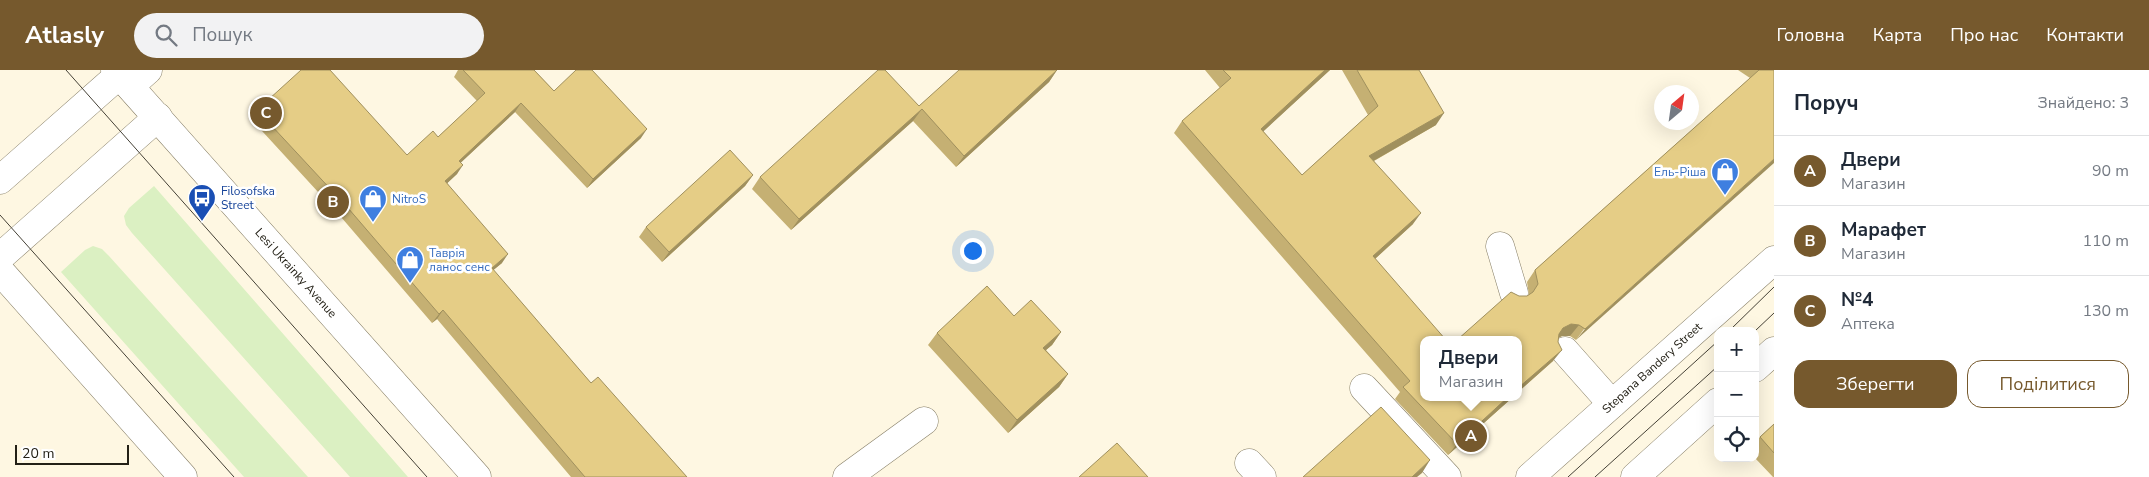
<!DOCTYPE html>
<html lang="uk">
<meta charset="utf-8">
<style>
body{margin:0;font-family:"Nunito Sans",sans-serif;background:#f2f2f3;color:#1f2937}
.controls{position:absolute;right:15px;bottom:15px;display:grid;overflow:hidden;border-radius:10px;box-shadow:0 5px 20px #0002}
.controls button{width:45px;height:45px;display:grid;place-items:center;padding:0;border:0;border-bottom:1px solid #e0e1e3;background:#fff;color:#1f2937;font:25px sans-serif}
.compass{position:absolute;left:1654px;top:15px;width:45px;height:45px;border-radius:50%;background:#fff;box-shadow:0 5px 20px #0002;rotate:29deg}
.scale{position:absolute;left:15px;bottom:12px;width:114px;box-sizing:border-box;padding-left:5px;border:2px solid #232016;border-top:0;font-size:14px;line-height:18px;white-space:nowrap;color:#232016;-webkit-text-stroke:4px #fff;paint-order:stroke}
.you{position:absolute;left:972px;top:180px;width:18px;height:18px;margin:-12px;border:4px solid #fff;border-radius:50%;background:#1a73e8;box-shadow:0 0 0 8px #1a73e833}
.badge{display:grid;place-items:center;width:32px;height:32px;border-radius:50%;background:#76592d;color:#fff;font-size:16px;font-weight:700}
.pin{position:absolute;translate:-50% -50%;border:2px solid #fff;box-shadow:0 1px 5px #0006}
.popup{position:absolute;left:1420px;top:266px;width:102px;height:65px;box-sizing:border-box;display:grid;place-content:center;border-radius:10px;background:#fff;filter:drop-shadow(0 1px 4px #0005);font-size:16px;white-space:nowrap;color:#747a83}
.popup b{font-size:19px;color:#1f2937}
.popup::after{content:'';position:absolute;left:50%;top:100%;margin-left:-10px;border:10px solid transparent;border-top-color:#fff}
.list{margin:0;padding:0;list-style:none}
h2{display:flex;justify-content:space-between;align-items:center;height:65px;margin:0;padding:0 20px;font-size:21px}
h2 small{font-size:16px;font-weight:400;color:#747a83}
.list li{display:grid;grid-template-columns:32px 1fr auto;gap:15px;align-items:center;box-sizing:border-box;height:70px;padding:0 20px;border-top:1px solid #e0e1e3}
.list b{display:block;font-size:19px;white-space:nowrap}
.list p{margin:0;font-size:16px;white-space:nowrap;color:#747a83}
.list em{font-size:16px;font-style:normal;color:#747a83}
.actions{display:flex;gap:10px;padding:15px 20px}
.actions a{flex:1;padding:11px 0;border:1px solid #76592d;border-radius:15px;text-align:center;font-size:18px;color:#76592d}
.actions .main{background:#76592d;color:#fff}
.icon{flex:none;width:28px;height:28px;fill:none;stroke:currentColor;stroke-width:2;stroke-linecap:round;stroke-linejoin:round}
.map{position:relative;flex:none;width:1774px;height:407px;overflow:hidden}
header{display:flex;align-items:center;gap:30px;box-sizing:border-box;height:70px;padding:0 25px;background:#76592d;color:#fff}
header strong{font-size:24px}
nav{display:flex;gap:28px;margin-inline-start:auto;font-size:18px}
.search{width:350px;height:45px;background:#f2f2f3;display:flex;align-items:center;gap:12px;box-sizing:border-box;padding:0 18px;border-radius:28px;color:#747a83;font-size:19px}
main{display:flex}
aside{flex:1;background:#fff}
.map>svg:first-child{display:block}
.green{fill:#dbf0c2}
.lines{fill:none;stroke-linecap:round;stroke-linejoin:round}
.minor-casing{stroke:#857d65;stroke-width:29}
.major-casing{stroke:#857d65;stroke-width:29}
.minor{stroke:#fff;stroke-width:28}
.major{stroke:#fff;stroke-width:28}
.tram{stroke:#454136;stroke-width:1}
.wall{fill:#c5b073}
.shaded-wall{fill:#a0905e}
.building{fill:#e5cd86;stroke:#a0905e}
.labels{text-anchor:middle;stroke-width:5;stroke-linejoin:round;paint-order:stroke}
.shop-label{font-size:12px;fill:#366cbe;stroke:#fff;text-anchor:start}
.transit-label{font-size:12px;fill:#164399;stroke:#fff;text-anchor:start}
.street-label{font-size:12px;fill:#232016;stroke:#fff}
</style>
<header>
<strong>Atlasly</strong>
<div class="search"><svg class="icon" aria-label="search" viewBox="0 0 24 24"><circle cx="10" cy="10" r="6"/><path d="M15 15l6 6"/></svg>Пошук</div>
<nav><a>Головна</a><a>Карта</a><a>Про нас</a><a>Контакти</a></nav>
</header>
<main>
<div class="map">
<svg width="1774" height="407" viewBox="0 0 1774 407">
<rect width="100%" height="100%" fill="#fef7e2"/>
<path class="green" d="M 154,116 L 408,407 L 350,407 L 132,163 L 126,155 L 124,146 L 129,138 Z
M 93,176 L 102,179 L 109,186 L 308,407 L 244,407 L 61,202 L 85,180 Z"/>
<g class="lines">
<defs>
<path id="minor" d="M 130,16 L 148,0
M 0,110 L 119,5
M 1500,176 L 1514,223
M 0,187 L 158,47
M 1565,281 L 1612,334
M 1364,318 L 1447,407
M 1249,393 L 1262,407
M 847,407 L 924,351"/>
<path id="major" d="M 115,0 L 477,407
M 0,201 L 183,407
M 1755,298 L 1774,281
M 1530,407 L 1774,190
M 1635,407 L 1718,332"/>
</defs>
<use href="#minor" class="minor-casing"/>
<use href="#major" class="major-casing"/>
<use href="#minor" class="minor"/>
<use href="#major" class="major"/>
<path class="tram" d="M 66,0 L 427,407
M 0,145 L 234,407
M 1729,261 L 1774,217
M 1755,261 L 1774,243
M 1568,407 L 1718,271
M 1595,407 L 1718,296"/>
</g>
<path class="wall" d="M 458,0 L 534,0 L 554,21 L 641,68 L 587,118 L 515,42 L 461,92 L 457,104 L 447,113 L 502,193 L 493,200 L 591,313 L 687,407 L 571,407 L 437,249 L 432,253 L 341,147 L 251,49 L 257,40 L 407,85 L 438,67 L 477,31 L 454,7 Z
M 1057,0 L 1049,12 L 956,97 L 913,51 L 791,160 L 752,119 L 760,107 L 919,36 Z
M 1205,0 L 1330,0 L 1263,61 L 1302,105 L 1368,45 L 1342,0 L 1419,0 L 1436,55 L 1374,91 L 1413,154 L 1375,189 L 1424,327 L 1513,327 L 1448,385 L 1395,329 L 1400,322 L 1174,63 L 1182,51 L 1220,18 Z
M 1738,0 L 1774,0 L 1576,270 L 1570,266 L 1562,266 L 1558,268 L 1553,291 L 1518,322 L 1519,226 L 1527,226 L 1529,225 L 1527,212 L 1535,200 L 1750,8 Z
M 753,105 L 745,116 L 662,192 L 639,167 L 646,157 Z
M 1014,246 L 1061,262 L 1052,275 L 1046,280 L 1068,304 L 1059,317 L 1008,363 L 928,275 L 937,263 Z
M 1774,354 L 1774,407 L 1773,407 L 1755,388 L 1755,373 L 1760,367 Z"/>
<path class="shaded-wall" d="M 1057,0 L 1049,12 L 956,97 L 964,86 Z
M 1325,0 L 1330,0 L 1253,71 L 1261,59 Z
M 521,33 L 515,42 L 453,100 L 459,91 Z
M 922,39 L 913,51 L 791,160 L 799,149 Z
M 1444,43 L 1436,55 L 1361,98 L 1369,86 Z
M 647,59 L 641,68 L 587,118 L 593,109 Z
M 1774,89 L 1774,93 L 1576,270 L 1585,259 Z
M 463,95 L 457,104 L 439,121 L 445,111 Z
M 753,105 L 745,116 L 662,192 L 669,182 Z
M 1421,143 L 1413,154 L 1365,198 L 1373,186 Z
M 508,184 L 502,193 L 485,207 L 492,198 Z
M 443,240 L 437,249 L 432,253 L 439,244 Z
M 1571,254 L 1579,255 L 1570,266 L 1562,266 L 1554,270 L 1563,258 Z
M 1061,262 L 1052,275 L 1034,290 L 1043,278 Z
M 1562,280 L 1553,291 L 1518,322 L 1518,318 Z
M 1068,304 L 1059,317 L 1008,363 L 1017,350 Z
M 1508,327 L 1513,327 L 1448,385 L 1457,374 Z
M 1430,390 L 1422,403 L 1417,407 L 1412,407 Z"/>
<path class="building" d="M 301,0 L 330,0 L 407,85 L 433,61 L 438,67 L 485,23 L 463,0 L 534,0 L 554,21 L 576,0 L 592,0 L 647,59 L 593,109 L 521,33 L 459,91 L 463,95 L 445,111 L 508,184 L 492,198 L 591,313 L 598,307 L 687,407 L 585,407 L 443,240 L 439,244 L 348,138 L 257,40 Z
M 878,0 L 885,0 L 919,36 L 959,0 L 1057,0 L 964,86 L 922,39 L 799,149 L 760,107 Z
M 1223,0 L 1325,0 L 1261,59 L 1302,105 L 1378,36 L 1357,0 L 1419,0 L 1444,43 L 1369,86 L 1421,143 L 1373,186 L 1446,270 L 1424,270 L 1424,327 L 1508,327 L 1457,374 L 1403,317 L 1410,311 L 1182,51 L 1231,8 Z
M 1759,0 L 1774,0 L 1774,89 L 1585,259 L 1579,255 L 1571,254 L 1563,258 L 1559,264 L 1558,272 L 1562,280 L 1518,318 L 1518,270 L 1457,270 L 1511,222 L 1519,226 L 1527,226 L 1533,222 L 1538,214 L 1535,200 Z
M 730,80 L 753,105 L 669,182 L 646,157 Z
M 987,216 L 1014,246 L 1031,230 L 1061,262 L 1043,278 L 1068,304 L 1017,350 L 937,263 Z
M 1381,337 L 1430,390 L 1412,407 L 1303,407 Z
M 1774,354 L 1774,383 L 1760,367 Z
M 1117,373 L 1148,407 L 1079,407 Z"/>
<defs>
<symbol id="shop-pin" viewBox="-11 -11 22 30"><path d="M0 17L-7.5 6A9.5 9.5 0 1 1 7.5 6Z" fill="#3f7fe0" stroke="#fff"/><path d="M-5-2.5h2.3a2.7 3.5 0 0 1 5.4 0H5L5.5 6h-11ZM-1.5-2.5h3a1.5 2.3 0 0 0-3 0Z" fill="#fff"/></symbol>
<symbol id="bus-pin" viewBox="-11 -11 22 30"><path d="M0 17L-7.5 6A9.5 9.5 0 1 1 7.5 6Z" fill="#1a4fb4" stroke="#fff"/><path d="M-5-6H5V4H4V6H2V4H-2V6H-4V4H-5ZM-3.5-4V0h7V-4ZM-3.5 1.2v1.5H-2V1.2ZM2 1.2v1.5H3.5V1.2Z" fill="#fff"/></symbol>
</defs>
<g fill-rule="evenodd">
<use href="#shop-pin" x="1709" y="86" width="32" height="43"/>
<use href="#bus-pin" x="186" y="112" width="32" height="43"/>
<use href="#shop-pin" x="357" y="113" width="32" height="43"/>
<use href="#shop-pin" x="394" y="174" width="32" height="43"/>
</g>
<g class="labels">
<g class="shop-label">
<text x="1706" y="106" text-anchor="end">Ель-Ріша</text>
<text x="392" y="133">NitroS</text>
<text x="429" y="187">Таврія<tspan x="429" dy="14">ланос сенс</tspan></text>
</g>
<g class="transit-label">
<text x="221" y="125">Filosofska<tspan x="221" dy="14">Street</tspan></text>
</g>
<g class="street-label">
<text transform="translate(296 203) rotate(48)" y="4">Lesi Ukrainky Avenue</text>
<text transform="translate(1652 298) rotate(-42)" y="4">Stepana Bandery Street</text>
</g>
</g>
</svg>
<div class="controls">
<button>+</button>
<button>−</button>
<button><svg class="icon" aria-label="locate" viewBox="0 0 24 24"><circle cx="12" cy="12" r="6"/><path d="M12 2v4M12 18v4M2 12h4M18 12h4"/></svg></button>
</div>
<svg class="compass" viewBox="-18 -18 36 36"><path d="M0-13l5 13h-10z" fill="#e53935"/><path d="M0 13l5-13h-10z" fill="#747a83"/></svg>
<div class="scale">20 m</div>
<div class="you"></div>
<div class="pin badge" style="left:1471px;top:366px">A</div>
<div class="popup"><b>Двери</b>Магазин</div>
<div class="pin badge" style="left:333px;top:132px">B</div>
<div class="pin badge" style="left:266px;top:43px">C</div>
</div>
<aside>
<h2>Поруч<small>Знайдено: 3</small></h2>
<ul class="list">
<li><span class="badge">A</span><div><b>Двери</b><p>Магазин</p></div><em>90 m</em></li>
<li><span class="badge">B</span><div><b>Марафет</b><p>Магазин</p></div><em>110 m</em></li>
<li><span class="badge">C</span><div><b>№4</b><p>Аптека</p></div><em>130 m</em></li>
</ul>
<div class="actions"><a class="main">Зберегти</a><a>Поділитися</a></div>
</aside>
</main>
